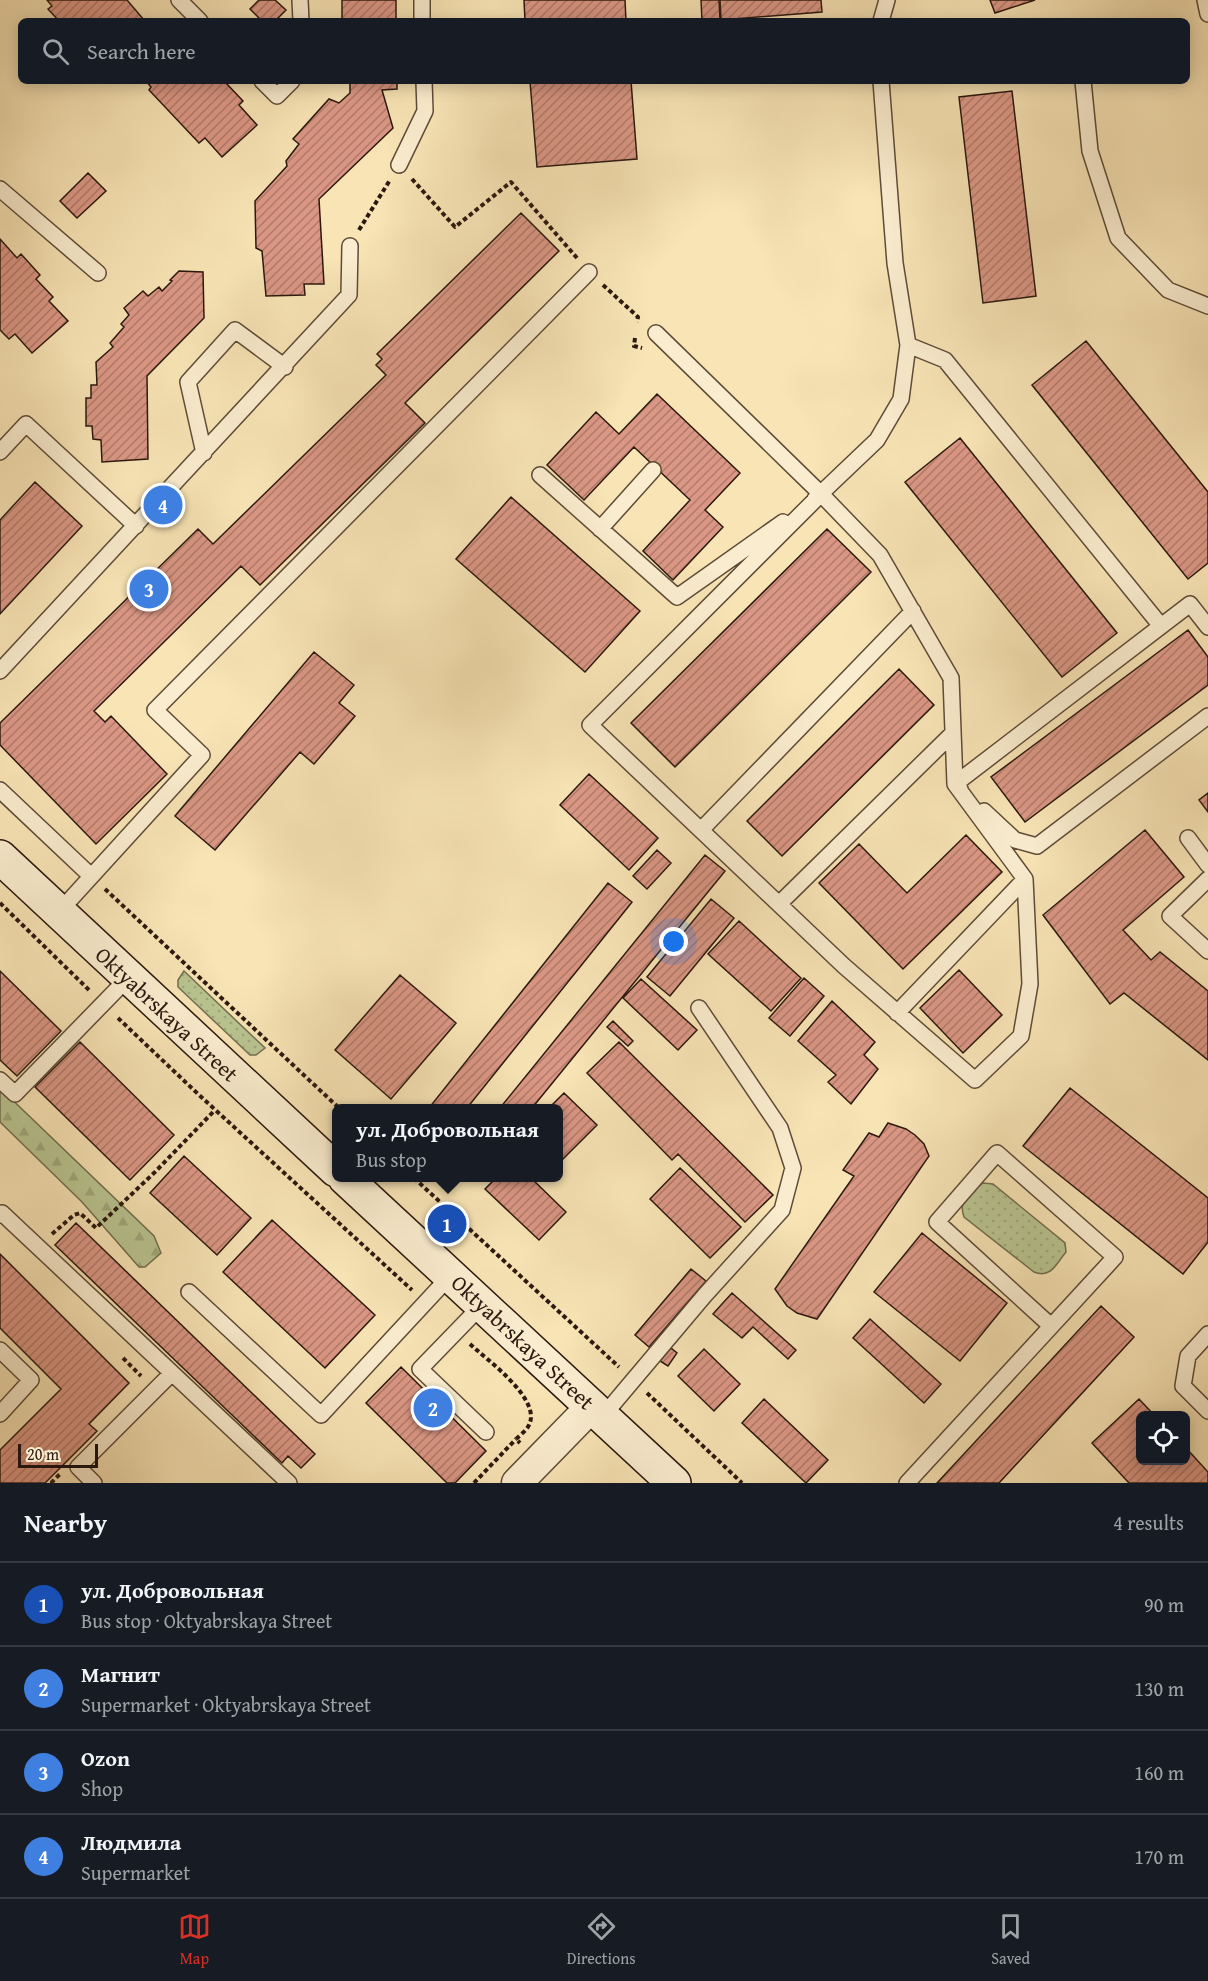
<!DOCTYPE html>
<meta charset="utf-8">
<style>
body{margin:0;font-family:"Gentium Book Plus",serif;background:#20242c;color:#f1f3f6}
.controls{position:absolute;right:18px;bottom:18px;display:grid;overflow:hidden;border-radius:9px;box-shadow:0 3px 15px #0003}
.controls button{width:54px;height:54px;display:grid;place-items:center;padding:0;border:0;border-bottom:2px solid #363941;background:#171b24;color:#f1f3f6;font:30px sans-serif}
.scale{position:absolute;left:18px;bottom:15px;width:80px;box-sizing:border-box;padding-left:6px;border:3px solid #2b180f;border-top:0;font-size:16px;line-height:21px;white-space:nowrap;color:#2b180f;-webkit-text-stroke:4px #faedcf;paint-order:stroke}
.you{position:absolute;left:674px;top:942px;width:21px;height:21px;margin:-15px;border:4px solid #fff;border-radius:50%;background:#1a73e8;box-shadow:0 0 0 9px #1a73e833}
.badge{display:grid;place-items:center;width:39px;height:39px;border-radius:50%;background:#d93025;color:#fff;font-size:20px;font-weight:700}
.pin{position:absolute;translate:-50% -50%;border:3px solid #fff;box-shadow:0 2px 6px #0006}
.popup{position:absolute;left:332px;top:1104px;width:231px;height:78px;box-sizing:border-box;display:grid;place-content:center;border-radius:9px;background:#171b24;filter:drop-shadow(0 2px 4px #0005);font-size:20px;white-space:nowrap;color:#9ea1a6}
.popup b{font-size:22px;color:#f1f3f6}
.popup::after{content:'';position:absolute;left:50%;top:100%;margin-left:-12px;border:12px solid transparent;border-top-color:#171b24}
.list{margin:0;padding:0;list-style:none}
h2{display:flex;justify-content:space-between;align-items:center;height:78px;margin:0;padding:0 24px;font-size:26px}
h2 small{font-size:20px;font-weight:400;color:#9ea1a6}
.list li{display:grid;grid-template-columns:39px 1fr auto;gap:18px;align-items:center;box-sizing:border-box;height:84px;padding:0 24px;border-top:2px solid #363941}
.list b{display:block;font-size:22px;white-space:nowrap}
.list p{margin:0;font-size:20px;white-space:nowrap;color:#9ea1a6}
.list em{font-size:20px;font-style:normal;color:#9ea1a6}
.icon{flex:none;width:33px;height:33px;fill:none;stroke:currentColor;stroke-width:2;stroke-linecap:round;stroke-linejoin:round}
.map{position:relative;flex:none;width:1208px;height:1483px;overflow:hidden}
.search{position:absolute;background:#171b24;box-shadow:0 3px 15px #0003;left:18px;right:18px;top:18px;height:66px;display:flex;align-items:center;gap:15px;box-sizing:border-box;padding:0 21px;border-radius:9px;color:#9ea1a6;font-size:22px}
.sheet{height:414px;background:#171b24}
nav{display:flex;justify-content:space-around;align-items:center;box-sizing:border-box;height:84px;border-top:2px solid #363941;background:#171b24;font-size:16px;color:#9ea1a6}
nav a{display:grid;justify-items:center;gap:3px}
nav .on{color:#d93025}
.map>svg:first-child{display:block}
.grass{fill:url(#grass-dots);stroke:#726e50;stroke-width:1.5}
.forest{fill:url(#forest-firs);stroke:#726e50;stroke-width:1.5}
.building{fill:url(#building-hatch);stroke:#2b180f;stroke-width:1.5}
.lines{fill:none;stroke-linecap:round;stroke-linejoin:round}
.service-casing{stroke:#5e4b38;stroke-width:18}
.minor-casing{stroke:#5e4b38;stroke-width:33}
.secondary-casing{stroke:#2b180f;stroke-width:36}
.path{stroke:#2b180f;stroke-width:4;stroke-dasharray:4.5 3;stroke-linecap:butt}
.service{stroke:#faedcf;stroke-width:15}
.minor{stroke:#faedcf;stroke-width:30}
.secondary{stroke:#faedcf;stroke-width:33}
.labels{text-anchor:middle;stroke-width:4.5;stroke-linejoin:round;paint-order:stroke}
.street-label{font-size:22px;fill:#2b180f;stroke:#faedcf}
</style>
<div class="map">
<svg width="1208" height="1483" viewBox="0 0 1208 1483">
<defs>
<pattern id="grass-dots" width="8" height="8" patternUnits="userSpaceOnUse" patternTransform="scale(1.5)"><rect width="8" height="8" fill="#b9c591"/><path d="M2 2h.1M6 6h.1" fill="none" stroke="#9fa87c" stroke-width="1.8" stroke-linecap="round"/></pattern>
<pattern id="forest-firs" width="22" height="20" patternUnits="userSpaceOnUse" patternTransform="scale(1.5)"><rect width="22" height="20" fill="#b9c591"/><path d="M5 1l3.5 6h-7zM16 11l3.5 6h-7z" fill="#9fa87c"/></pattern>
<pattern id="building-hatch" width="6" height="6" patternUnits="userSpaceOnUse" patternTransform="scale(1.5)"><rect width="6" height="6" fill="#db9785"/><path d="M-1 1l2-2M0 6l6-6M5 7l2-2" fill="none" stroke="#b27a6b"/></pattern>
</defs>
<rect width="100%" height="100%" fill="#f8e4b5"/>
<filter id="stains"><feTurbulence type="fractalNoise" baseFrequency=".00333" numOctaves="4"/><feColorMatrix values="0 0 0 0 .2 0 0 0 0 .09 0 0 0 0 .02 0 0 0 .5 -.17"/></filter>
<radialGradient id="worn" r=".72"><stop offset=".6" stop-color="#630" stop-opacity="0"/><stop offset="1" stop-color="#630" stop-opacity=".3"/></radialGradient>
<path class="grass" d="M 184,971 L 265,1048 L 256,1055 L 250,1055 L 178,987 L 178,980 Z
M 983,1183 L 993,1184 L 1065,1243 L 1066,1252 C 1056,1264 1051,1279 1034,1272 L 964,1217 C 958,1201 968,1189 983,1183 Z"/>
<path class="forest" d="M 0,1088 L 154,1236 L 161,1253 L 145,1267 L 139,1267 L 82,1202 L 0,1122 Z"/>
<path class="building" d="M 47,0 L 127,0 L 144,20 L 59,21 L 48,9 L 52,6 Z
M 259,0 L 275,0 L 286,10 L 275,21 L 262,21 L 250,9 Z
M 342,0 L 396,0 L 396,21 L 342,21 Z
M 524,0 L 625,0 L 626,21 L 525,21 Z
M 701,0 L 719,0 L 720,20 L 702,21 Z
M 720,0 L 821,0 L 822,12 L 721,20 Z
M 990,0 L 1035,0 L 995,13 Z
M 146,81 L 228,81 L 226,83 L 243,101 L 239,105 L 257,125 L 222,157 L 205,138 L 199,143 L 149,90 L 151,87 Z
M 350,81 L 397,81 L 397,89 L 382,90 L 393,128 L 319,199 L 324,284 L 304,284 L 305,295 L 266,296 L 262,251 L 256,248 L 255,201 L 287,166 L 286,161 L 299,144 L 293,139 L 329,99 L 339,103 L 350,93 Z
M 530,81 L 631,81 L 637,159 L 537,167 Z
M 1012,91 L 1036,296 L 983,303 L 959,97 Z
M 88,173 L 106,191 L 77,218 L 60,201 Z
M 521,213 L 559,251 L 405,403 L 425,423 L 260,585 L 241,566 L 94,711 L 105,722 L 111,716 L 167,774 L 96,844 L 0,745 L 0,723 L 198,529 L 213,544 L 386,375 L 376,365 L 382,359 L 377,354 Z
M 0,239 L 17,258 L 21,254 L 40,275 L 36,279 L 53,297 L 49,301 L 68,321 L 32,353 L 15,334 L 9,339 L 0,330 Z
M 179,271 L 203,272 L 204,318 L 147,376 L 148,459 L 102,462 L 101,440 L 93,439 L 92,426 L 86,426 L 86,398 L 91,398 L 91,385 L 97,385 L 96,362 L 113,347 L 110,343 L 124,327 L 121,324 L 129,315 L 124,308 L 143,291 L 148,296 L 159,287 L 162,291 L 172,281 L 170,280 Z
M 1086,341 L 1208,492 L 1208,563 L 1188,579 L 1032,385 Z
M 657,394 L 740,473 L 705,510 L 723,527 L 673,580 L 643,551 L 690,500 L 634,447 L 584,500 L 547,465 L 596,412 L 619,434 Z
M 960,438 L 1117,633 L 1062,677 L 905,482 Z
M 35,482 L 82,526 L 0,614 L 0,520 Z
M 511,497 L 640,611 L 585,672 L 456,559 Z
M 827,529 L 871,572 L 675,767 L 631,723 Z
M 1188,630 L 1208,657 L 1208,685 L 1025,822 L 991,777 Z
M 314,652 L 354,685 L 339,703 L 355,716 L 314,764 L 300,752 L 215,850 L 175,816 Z
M 899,669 L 934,705 L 782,856 L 747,821 Z
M 589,774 L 658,838 L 629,870 L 560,805 Z
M 1208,793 L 1208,812 L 1199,800 Z
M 1145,830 L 1184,877 L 1123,930 L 1151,960 L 1160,952 L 1208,991 L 1208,1060 L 1124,993 L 1110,1004 L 1043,915 Z
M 966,835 L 1002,872 L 903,969 L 819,883 L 859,844 L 907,893 Z
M 657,850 L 671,863 L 647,889 L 633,876 Z
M 705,855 L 725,871 L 532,1108 L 500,1108 Z
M 608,883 L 632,902 L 467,1108 L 429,1108 Z
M 711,899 L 734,918 L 670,996 L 647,977 Z
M 739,921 L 801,978 L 771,1011 L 708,954 Z
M 959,970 L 1002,1015 L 963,1053 L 920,1008 Z
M 0,971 L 61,1031 L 17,1076 L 0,1060 Z
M 400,975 L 456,1023 L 391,1099 L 335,1050 Z
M 804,978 L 824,996 L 790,1036 L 769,1018 Z
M 641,979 L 697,1030 L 678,1050 L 623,998 Z
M 832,1001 L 875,1042 L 864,1055 L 878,1069 L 851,1104 L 828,1082 L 836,1075 L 798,1041 Z
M 613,1021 L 633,1041 L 628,1046 L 607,1027 Z
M 80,1042 L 174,1135 L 130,1180 L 35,1087 Z
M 619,1042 L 773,1195 L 745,1222 L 678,1154 L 672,1160 L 587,1073 Z
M 1070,1088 L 1208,1198 L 1208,1242 L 1183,1274 L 1023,1146 Z
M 564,1093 L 597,1125 L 558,1164 L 558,1108 L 549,1108 Z
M 888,1123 L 906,1129 L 915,1135 L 924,1144 L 929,1156 L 817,1319 L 797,1313 L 787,1306 L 775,1289 L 854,1176 L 843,1170 L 869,1133 L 879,1137 Z
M 184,1156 L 251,1218 L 217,1255 L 150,1193 Z
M 680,1168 L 741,1227 L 710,1258 L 650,1199 Z
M 496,1178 L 531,1178 L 566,1212 L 539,1240 L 485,1189 Z
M 272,1220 L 375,1315 L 325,1368 L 223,1272 Z
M 76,1223 L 315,1454 L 301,1468 L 288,1456 L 282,1463 L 55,1245 Z
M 922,1233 L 1007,1303 L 960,1361 L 874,1292 Z
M 0,1254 L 129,1383 L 89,1424 L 97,1431 L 45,1483 L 0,1483 L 0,1450 L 61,1389 L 0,1328 Z
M 691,1269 L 706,1281 L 649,1347 L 635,1335 Z
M 732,1293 L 796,1350 L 788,1359 L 753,1327 L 742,1338 L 713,1314 Z
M 1101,1306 L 1134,1337 L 999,1483 L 937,1483 Z
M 870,1319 L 941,1384 L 924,1403 L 853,1338 Z
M 671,1348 L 677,1353 L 668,1366 L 660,1361 Z
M 704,1349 L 740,1384 L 714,1411 L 678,1376 Z
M 401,1367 L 486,1451 L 455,1483 L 447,1483 L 366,1403 Z
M 764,1399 L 828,1460 L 806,1483 L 742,1423 Z
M 1139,1399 L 1155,1416 L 1140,1416 L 1140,1460 L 1186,1460 L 1186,1448 L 1208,1472 L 1208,1483 L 1129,1483 L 1092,1443 Z"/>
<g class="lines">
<defs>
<path id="service" d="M 179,0 L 200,21
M 300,0 L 301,21
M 422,0 L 422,21
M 1205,0 L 1208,14
M 881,21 L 887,0
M 262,81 L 277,96 L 292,81
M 1083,81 L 1090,151 L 1118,238 L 1168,290 L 1208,306
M 399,165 L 425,111 L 424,81
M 0,189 L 98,273
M 656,333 L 821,494 L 880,555 L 951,678 L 955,784 L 960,789
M 908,345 L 945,360 L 1161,626
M 0,452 L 26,424 L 136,526
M 204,453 L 188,382 L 235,330 L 285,367
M 540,475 L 677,597 L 783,522
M 821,494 L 590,725 L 844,966 L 975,1080 L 1021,1036 L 1030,984 L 1025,879 L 955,784 L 1190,604 L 1208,627
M 815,499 L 877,440 L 901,399 L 908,345 L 895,263 L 881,81
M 600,529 L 653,470
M 0,671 L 349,295 L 350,246
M 0,790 L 91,876
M 984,811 L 1015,840 L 1037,846 L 1208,716
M 701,830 L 913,611
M 1188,838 L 1208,865
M 1208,879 L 1170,916 L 1208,951
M 779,904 L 953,733
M 58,913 L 202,755 L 155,710 L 589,272
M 897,1013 L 1025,879
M 0,1080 L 15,1094 L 128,978
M 0,1215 L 2,1213 L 289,1483
M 189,1292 L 321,1415 L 451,1275
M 482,1305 L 420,1369 L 486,1432
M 1208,1334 L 1188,1356 L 1183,1386 L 1208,1411
M 0,1350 L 31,1380 L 0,1414
M 603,1416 L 705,1295 L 782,1210 L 793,1168 L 780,1128 L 699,1008
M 94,1483 L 78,1467 L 172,1373
M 907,1483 L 1115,1257 L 997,1153 L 937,1222 L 1051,1326"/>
<path id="minor" d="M 517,1483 L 592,1406"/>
<path id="secondary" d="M 0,857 L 336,1170
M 345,1178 L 674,1483"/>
</defs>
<use href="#service" class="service-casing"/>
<use href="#minor" class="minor-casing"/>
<use href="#secondary" class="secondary-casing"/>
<path class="path" d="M 412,179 L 455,227 L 511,182 L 577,258
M 359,230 L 390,180
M 603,285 L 638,317 L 637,322
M 635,338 L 634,346 L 642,348
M 105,889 L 339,1108
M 0,903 L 89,990
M 118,1018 L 198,1094 L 412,1290
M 414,1178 L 619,1367
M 52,1234 L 74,1215 L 80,1213 L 96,1228 L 155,1172 L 215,1110
M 470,1344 C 487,1360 542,1399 529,1425 C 527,1430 520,1435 516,1439 L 520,1443
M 123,1358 L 141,1376
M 647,1393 L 742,1483
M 53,1483 L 52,1482 L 61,1473
M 474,1483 L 516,1439"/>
<use href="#service" class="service"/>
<use href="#minor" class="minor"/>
<use href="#secondary" class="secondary"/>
</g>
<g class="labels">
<g class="street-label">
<text transform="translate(167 1014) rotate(43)" y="8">Oktyabrskaya Street</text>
<text transform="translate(523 1342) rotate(43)" y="8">Oktyabrskaya Street</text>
</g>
</g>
<rect width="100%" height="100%" filter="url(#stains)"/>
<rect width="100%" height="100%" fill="url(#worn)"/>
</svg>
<div class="controls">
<button><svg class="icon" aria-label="locate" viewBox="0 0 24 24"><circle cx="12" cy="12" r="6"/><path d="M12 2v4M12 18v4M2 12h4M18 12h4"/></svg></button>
</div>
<div class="scale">20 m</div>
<div class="you"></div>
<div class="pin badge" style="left:447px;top:1224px;background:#1a4fb4">1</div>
<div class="popup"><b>ул. Добровольная</b>Bus stop</div>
<div class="pin badge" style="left:433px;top:1408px;background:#3f7fe0">2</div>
<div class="pin badge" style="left:149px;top:589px;background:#3f7fe0">3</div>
<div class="pin badge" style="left:163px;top:505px;background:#3f7fe0">4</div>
<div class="search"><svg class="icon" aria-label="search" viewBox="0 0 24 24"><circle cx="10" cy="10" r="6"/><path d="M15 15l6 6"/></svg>Search here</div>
</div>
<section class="sheet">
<h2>Nearby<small>4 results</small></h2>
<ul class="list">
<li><span class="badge" style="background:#1a4fb4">1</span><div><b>ул. Добровольная</b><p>Bus stop · Oktyabrskaya Street</p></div><em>90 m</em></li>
<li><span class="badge" style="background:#3f7fe0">2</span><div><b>Магнит</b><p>Supermarket · Oktyabrskaya Street</p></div><em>130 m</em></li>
<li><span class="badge" style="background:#3f7fe0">3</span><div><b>Ozon</b><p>Shop</p></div><em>160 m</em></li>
<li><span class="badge" style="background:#3f7fe0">4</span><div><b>Людмила</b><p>Supermarket</p></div><em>170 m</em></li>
</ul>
</section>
<nav>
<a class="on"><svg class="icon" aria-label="map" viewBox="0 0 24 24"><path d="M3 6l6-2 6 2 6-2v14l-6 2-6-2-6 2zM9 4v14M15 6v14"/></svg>Map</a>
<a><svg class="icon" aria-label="directions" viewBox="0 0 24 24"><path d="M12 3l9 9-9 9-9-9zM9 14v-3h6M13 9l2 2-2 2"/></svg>Directions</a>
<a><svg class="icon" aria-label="saved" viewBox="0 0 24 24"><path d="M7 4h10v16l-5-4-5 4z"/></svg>Saved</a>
</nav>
